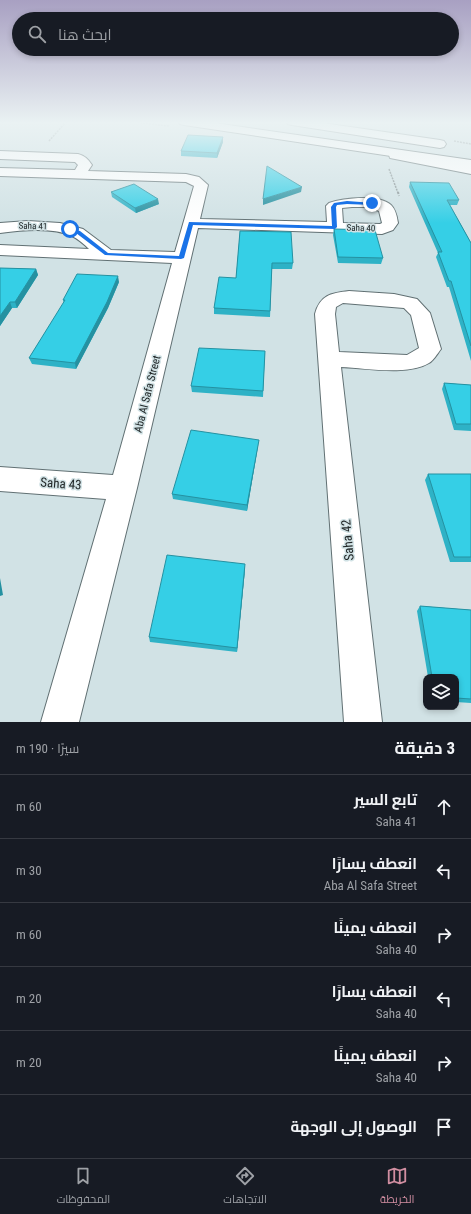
<!DOCTYPE html>
<html lang="ar">
<meta charset="utf-8">
<style>
body{margin:0;font-family:"Roboto Condensed",Cairo,sans-serif;background:#242831;color:#f1f3f6;direction:rtl}
.controls{position:absolute;right:12px;bottom:12px;display:grid;overflow:hidden;border-radius:8px;box-shadow:0 2px 6px #0003}
.controls button{width:36px;height:36px;display:grid;place-items:center;padding:0;border:0;border-bottom:1px solid #363941;background:#171b24;color:#f1f3f6;font:20px sans-serif}
.stop{position:absolute;width:12px;height:12px;margin:-9px;border:3px solid #1a73e8;border-radius:50%;background:#fff}
.stop.end{background:#1a73e8;border-color:#fff;box-shadow:0 1px 4px #0008}
.list{margin:0;padding:0;list-style:none}
h2{display:flex;justify-content:space-between;align-items:center;height:52px;margin:0;padding:0 16px;font-size:17px}
h2 small{font-size:13px;font-weight:400;color:#9ea1a6}
.list li{display:grid;grid-template-columns:26px 1fr auto;gap:12px;align-items:center;box-sizing:border-box;height:64px;padding:0 16px;border-top:1px solid #363941}
.list b{display:block;font-size:15px;white-space:nowrap}
.list p{margin:0;font-size:13px;white-space:nowrap;color:#9ea1a6}
.list em{font-size:13px;font-style:normal;color:#9ea1a6}
.icon{flex:none;width:22px;height:22px;fill:none;stroke:currentColor;stroke-width:2;stroke-linecap:round;stroke-linejoin:round}
.map{position:relative;flex:none;width:471px;height:722px;overflow:hidden;direction:ltr}
.search{position:absolute;background:#171b24;box-shadow:0 2px 6px #0003;left:12px;right:12px;top:12px;height:44px;display:flex;align-items:center;gap:10px;box-sizing:border-box;padding:0 14px;border-radius:22px;color:#9ea1a6;font-size:15px}
.sheet{height:436px;background:#171b24}
nav{display:flex;justify-content:space-around;align-items:center;box-sizing:border-box;height:56px;border-top:1px solid #363941;background:#171b24;font-size:11px;color:#9ea1a6}
nav a{display:grid;justify-items:center;gap:2px}
nav .on{color:#d18ea1}
.map>svg:first-child{display:block}
.lines{fill:none;stroke-linecap:round;stroke-linejoin:round}
.street-casing{stroke:#617073;stroke-width:2}
.secondary-casing{stroke:#617073;stroke-width:2}
.path-far1{stroke:#8a9698;stroke-width:1.5;stroke-dasharray:2 1;stroke-linecap:butt}
.path{stroke:#8a9698;stroke-width:2;stroke-dasharray:2 1.5;stroke-linecap:butt}
.street{fill:#fff;fill-rule:evenodd}
.secondary{fill:#fff;fill-rule:evenodd}
.wall{fill:#2eb2c6}
.shaded-wall{fill:#2591a1}
.building{fill:#35cfe6;stroke:#2591a1}
.route{fill:#1a73e8}
.labels{text-anchor:middle;stroke-width:3;stroke-linejoin:round;paint-order:stroke}
.far-street-label{font-size:9px;fill:#212728;stroke:#d1e2e5}
.street-label{font-size:11px;fill:#212728;stroke:#d1e2e5}
.near-street-label{font-size:13px;fill:#212728;stroke:#d1e2e5}
</style>
<div class="map">
<svg width="471" height="722" viewBox="0 0 471 722">
<rect width="100%" height="100%" fill="#d1e2e5"/>
<g class="lines">
<defs>
<path id="street" d="M 0,151 L 78,154 C 85,156 88,159 92,165 L 88,171 L 186,174 L 199,177 L 208,185 L 200,219 L 327,222 L 326,206 L 329,203 C 343,198 379,194 391,205 C 396,210 397,217 398,223 L 393,230 L 382,234 L 198,228 L 137,488 L 79,722 L 41,722 L 106,499 L 0,491 L 0,467 L 113,475 L 172,263 L 0,255 L 0,245 L 89,249 C 84,244 78,239 72,236 C 53,227 20,230 0,233 L 0,223 L 28,221 L 60,223 L 83,229 L 111,250 L 175,252 L 194,186 L 186,182 L 0,176 L 0,168 L 75,170 L 78,165 L 75,162 L 0,159 ZM 352,207 L 368,207 L 379,211 L 382,223 L 380,224 L 343,223 L 342,208 Z
M 395,151 L 471,166 L 471,174 L 390,158 L 389,155 L 390,152 Z
M 349,291 L 394,294 L 417,299 L 430,313 L 441,349 C 437,354 434,360 429,363 C 408,376 365,368 341,367 L 382,722 L 344,722 L 315,314 C 320,295 331,293 349,291 ZM 343,303 L 404,308 L 411,315 L 419,348 L 407,355 L 339,352 L 335,314 L 336,307 Z"/>
<path id="secondary" d="M 178,122 L 208,122 L 471,160 L 471,168 L 184,125 L 180,124 Z
M 286,122 L 316,122 L 440,140 L 444,141 L 446,144 L 444,147 L 440,148 L 292,125 L 288,124 Z"/>
</defs>
<use href="#street" class="street-casing"/>
<use href="#secondary" class="secondary-casing"/>
<path class="path-far1" d="M 134,122 L 169,126
M 49,141 L 66,122
M 454,141 L 471,144
M 389,169 L 398,193"/>
<path class="path" d="M 398,192 L 399,196"/>
<use href="#street" class="street"/>
<use href="#secondary" class="secondary"/>
</g>
<path class="wall" d="M 223,137 L 223,142 L 217,158 L 181,156 L 181,151 Z
M 410,182 L 459,200 L 457,205 L 450,205 L 471,243 L 471,361 L 449,287 L 447,287 L 436,257 L 438,253 L 409,187 Z
M 111,192 L 159,204 L 136,213 L 112,197 Z
M 334,229 L 383,258 L 381,264 L 338,263 L 333,235 Z
M 240,231 L 293,263 L 292,269 L 272,269 L 270,317 L 214,314 L 214,308 L 236,278 Z
M 0,268 L 36,269 L 38,275 L 17,308 L 12,308 L 0,326 Z
M 119,282 L 108,308 L 76,369 L 32,364 L 29,358 L 64,303 L 63,300 Z
M 265,351 L 263,397 L 192,392 L 191,386 Z
M 444,383 L 471,385 L 471,431 L 454,430 L 442,389 Z
M 258,446 L 247,511 L 173,499 L 172,494 Z
M 428,474 L 471,474 L 471,562 L 450,562 L 425,480 Z
M 245,569 L 237,652 L 150,642 L 149,637 Z
M 420,606 L 471,610 L 471,703 L 456,702 L 456,677 L 428,677 L 417,611 Z"/>
<path class="shaded-wall" d="M 223,137 L 223,142 L 217,158 L 217,153 Z
M 302,187 L 301,192 L 263,205 L 263,199 Z
M 158,199 L 159,204 L 136,213 L 135,208 Z
M 36,269 L 38,275 L 17,308 L 15,302 Z
M 118,276 L 119,282 L 108,308 L 76,369 L 75,363 Z
M 10,302 L 12,308 L 0,326 L 0,316 Z
M 259,440 L 258,446 L 247,511 L 247,505 Z
M 245,564 L 245,569 L 237,652 L 237,648 Z
M 0,578 L 3,595 L 0,596 Z"/>
<path class="building" d="M 188,135 L 223,137 L 217,153 L 181,151 Z
M 267,166 L 302,187 L 263,199 Z
M 410,182 L 449,183 L 459,200 L 447,200 L 471,243 L 471,346 L 451,281 L 449,281 L 438,252 L 442,252 Z
M 134,184 L 158,199 L 135,208 L 111,192 Z
M 334,229 L 375,230 L 383,258 L 338,257 Z
M 240,231 L 291,232 L 293,263 L 272,263 L 270,311 L 214,308 L 219,277 L 236,278 Z
M 0,268 L 36,269 L 15,302 L 10,302 L 0,316 Z
M 77,274 L 118,276 L 107,302 L 75,363 L 29,358 L 65,300 L 63,300 Z
M 199,348 L 265,351 L 263,391 L 191,386 Z
M 444,383 L 471,385 L 471,424 L 456,424 Z
M 191,430 L 259,440 L 247,505 L 172,494 Z
M 428,474 L 471,474 L 471,557 L 454,557 Z
M 167,555 L 245,564 L 237,648 L 149,637 Z
M 420,606 L 471,610 L 471,699 L 456,698 L 456,677 L 432,677 Z"/>
<linearGradient id="sky" x2="0" y2="1"><stop stop-color="#a8a0c2"/><stop offset="0.55" stop-color="#eaf2f3"/><stop offset="1" stop-color="#eaf2f3" stop-opacity="0"/></linearGradient>
<rect width="471" height="223" fill="url(#sky)"/>
<path class="route" d="M 347,201 L 374,203 L 372,205 L 347,204 L 337,205 L 336,207 L 337,227 L 335,229 L 193,225 L 184,258 L 181,259 L 105,255 L 76,233 L 68,229 L 70,228 L 80,231 L 108,253 L 179,256 L 189,222 L 332,226 L 331,207 L 334,203 Z"/>
<g class="labels">
<g class="far-street-label">
<text transform="translate(33 226) rotate(2)" y="3">Saha 41</text>
<text transform="translate(361 228) rotate(2)" y="3">Saha 40</text>
</g>
<g class="street-label">
<text transform="translate(147 394) rotate(-76)" y="4">Aba Al Safa Street</text>
</g>
<g class="near-street-label">
<text transform="translate(61 483) rotate(4)" y="5">Saha 43</text>
<text transform="translate(347 540) rotate(-95)" y="5">Saha 42</text>
</g>
</g>
</svg>
<div class="controls">
<button><svg class="icon" aria-label="layers" viewBox="0 0 24 24"><path d="M12 4l9 5-9 5-9-5zM3 14l9 5 9-5"/></svg></button>
</div>
<div class="stop" style="left:70px;top:229px"></div>
<div class="stop end" style="left:372px;top:203px"></div>
<div class="search"><svg class="icon" aria-label="search" viewBox="0 0 24 24"><circle cx="10" cy="10" r="6"/><path d="M15 15l6 6"/></svg>ابحث هنا</div>
</div>
<section class="sheet">
<h2>3 دقيقة<small>سيرًا · 190 m</small></h2>
<ul class="list">
<li><svg class="icon" aria-label="ahead" viewBox="0 0 24 24"><path d="M12 20V5M6 11l6-6 6 6"/></svg><div><b>تابع السير</b><p>Saha 41</p></div><em>60 m</em></li>
<li><svg class="icon" aria-label="left" viewBox="0 0 24 24"><path d="M17 20v-9H6M10 6l-5 5 5 5"/></svg><div><b>انعطف يسارًا</b><p>Aba Al Safa Street</p></div><em>30 m</em></li>
<li><svg class="icon" aria-label="right" viewBox="0 0 24 24"><path d="M7 20v-9h11M14 6l5 5-5 5"/></svg><div><b>انعطف يمينًا</b><p>Saha 40</p></div><em>60 m</em></li>
<li><svg class="icon" aria-label="left" viewBox="0 0 24 24"><path d="M17 20v-9H6M10 6l-5 5 5 5"/></svg><div><b>انعطف يسارًا</b><p>Saha 40</p></div><em>20 m</em></li>
<li><svg class="icon" aria-label="right" viewBox="0 0 24 24"><path d="M7 20v-9h11M14 6l5 5-5 5"/></svg><div><b>انعطف يمينًا</b><p>Saha 40</p></div><em>20 m</em></li>
<li><svg class="icon" aria-label="arrive" viewBox="0 0 24 24"><path d="M6 21V4h12l-3 4 3 4H6"/></svg><div><b>الوصول إلى الوجهة</b></div></li>
</ul>
</section>
<nav>
<a class="on"><svg class="icon" aria-label="map" viewBox="0 0 24 24"><path d="M3 6l6-2 6 2 6-2v14l-6 2-6-2-6 2zM9 4v14M15 6v14"/></svg>الخريطة</a>
<a><svg class="icon" aria-label="directions" viewBox="0 0 24 24"><path d="M12 3l9 9-9 9-9-9zM9 14v-3h6M13 9l2 2-2 2"/></svg>الاتجاهات</a>
<a><svg class="icon" aria-label="saved" viewBox="0 0 24 24"><path d="M7 4h10v16l-5-4-5 4z"/></svg>المحفوظات</a>
</nav>
